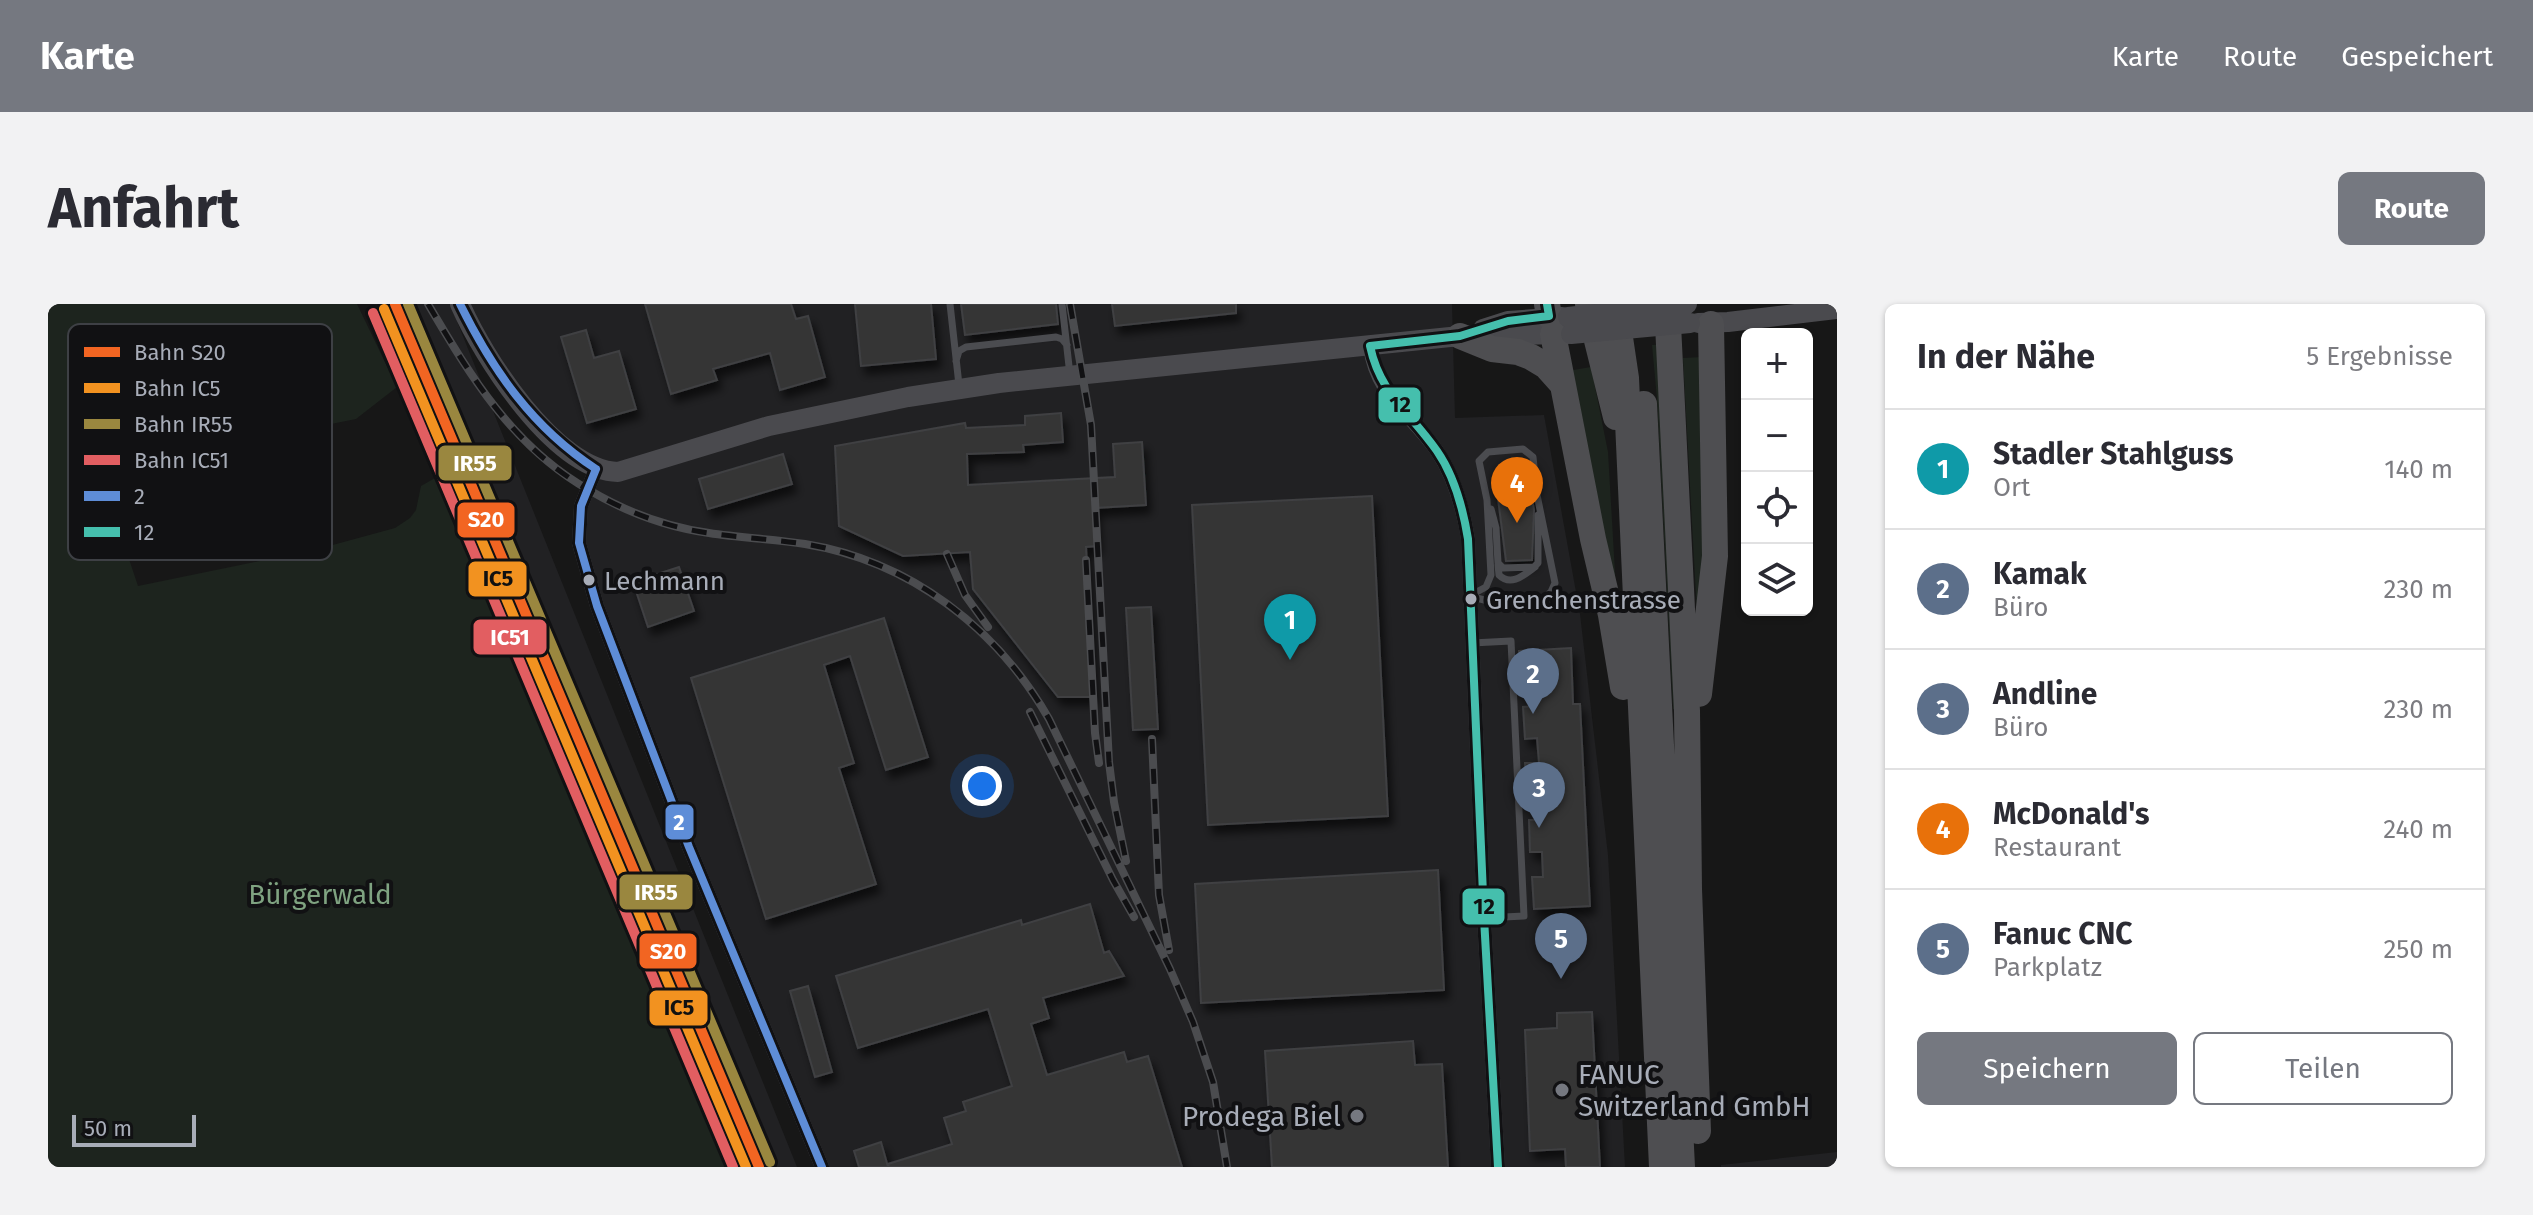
<!DOCTYPE html>
<html lang="de">
<meta charset="utf-8">
<style>
body{margin:0;font-family:"Fira Sans",sans-serif;background:#f2f2f3;color:#2b2b33}
.controls{position:absolute;right:24px;top:24px;display:grid;overflow:hidden;border-radius:12px;box-shadow:0 2px 6px #0004}
.controls button{width:72px;height:72px;display:grid;place-items:center;padding:0;border:0;border-bottom:2px solid #e1e1e2;background:#fff;color:#2b2b33;font:40px sans-serif}
.scale{position:absolute;left:24px;bottom:20px;width:124px;box-sizing:border-box;padding-left:8px;border:4px solid #a8adb8;border-top:0;font-size:22px;line-height:28px;white-space:nowrap;color:#a8adb8;-webkit-text-stroke:6px #111113;paint-order:stroke}
.you{position:absolute;left:934px;top:482px;width:28px;height:28px;margin:-20px;border:6px solid #fff;border-radius:50%;background:#1a73e8;box-shadow:0 0 0 12px #1a73e833}
.badge{display:grid;place-items:center;width:52px;height:52px;border-radius:50%;background:#757880;color:#fff;font-size:26px;font-weight:700}
.pin{position:absolute;translate:-50% -66px;filter:drop-shadow(0 2px 4px #0008)}
.pin::after{content:'';position:absolute;top:42px;width:28px;height:24px;background:inherit;clip-path:polygon(0 0,100% 0,50% 100%)}
.list{margin:0;padding:0;list-style:none}
h2{display:flex;justify-content:space-between;align-items:center;height:104px;margin:0;padding:0 32px;font-size:34px}
h2 small{font-size:26px;font-weight:400;color:#7c7c81}
.list li{display:grid;grid-template-columns:52px 1fr auto;gap:24px;align-items:center;box-sizing:border-box;height:120px;padding:0 32px;border-top:2px solid #e1e1e2}
.list b{display:block;font-size:30px;white-space:nowrap}
.list p{margin:0;font-size:26px;white-space:nowrap;color:#7c7c81}
.list em{font-size:26px;font-style:normal;color:#7c7c81}
.actions{display:flex;gap:16px;padding:24px 32px}
.actions a{flex:1;padding:18px 0;border:2px solid #757880;border-radius:12px;text-align:center;font-size:28px;color:#757880}
.actions .main{background:#757880;color:#fff}
.icon{flex:none;width:44px;height:44px;fill:none;stroke:currentColor;stroke-width:2;stroke-linecap:round;stroke-linejoin:round}
.map{position:relative;flex:none;width:1789px;height:863px;overflow:hidden;border-radius:12px}
header{display:flex;align-items:center;gap:48px;box-sizing:border-box;height:112px;padding:0 40px;background:#757880;color:#fff}
header strong{font-size:38px}
nav{display:flex;gap:44px;margin-inline-start:auto;font-size:28px}
.intro{display:flex;align-items:center;justify-content:space-between;box-sizing:border-box;height:192px;padding:0 48px}
h1{margin:0;font-size:56px}
.button{padding:20px 36px;border-radius:12px;background:#757880;color:#fff;font-size:28px;font-weight:700}
main{display:flex;gap:48px;padding:0 48px}
aside{flex:1;background:#fff;border-radius:12px;box-shadow:0 2px 6px #0004}
.map>svg:first-child{display:block}
.built{fill:#212123}
.green{fill:#1d241e}
.building{fill:#353536;stroke:#3f4043;stroke-width:2;filter:url(#shadow)}
.lines{fill:none;stroke-linecap:round;stroke-linejoin:round}
.service{stroke:#4b4c50;stroke-width:7}
.minor{stroke:#4b4c50;stroke-width:14}
.secondary{stroke:#4a4a4e;stroke-width:20}
.motorway{stroke:#4e4e51;stroke-width:26}
.rail-casing{stroke:#4b4c4f;stroke-width:8}
.rail{stroke:#111113;stroke-width:5;stroke-dasharray:15;stroke-linecap:butt}
.secondary-bridge{stroke:#4a4a4e;stroke-width:20}
.bus-1-casing{stroke:#111113;stroke-width:14}
.bus-2-casing{stroke:#111113;stroke-width:14}
.bus-1{stroke:#5e8dd7;stroke-width:8}
.bus-2{stroke:#45bfad;stroke-width:8}
.rail-1-casing{stroke:#111113;stroke-width:16}
.rail-2-casing{stroke:#111113;stroke-width:16}
.rail-3-casing{stroke:#111113;stroke-width:16}
.rail-4-casing{stroke:#111113;stroke-width:16}
.rail-1{stroke:#f26522;stroke-width:10}
.rail-2{stroke:#f29220;stroke-width:10}
.rail-3{stroke:#9a873f;stroke-width:10}
.rail-4{stroke:#e25e61;stroke-width:10}
.bus-dot{fill:#a8adb8;stroke:#111113;stroke-width:3}
.poi-dot{fill:#757880;stroke:#111113;stroke-width:3}
.labels{text-anchor:middle;stroke-width:8;stroke-linejoin:round;paint-order:stroke}
.bus-label{font-size:26px;fill:#a8adb8;stroke:#111113;text-anchor:start}
.park-label{font-size:28px;fill:#7fa381;stroke:#111113}
.poi-label{font-size:28px;fill:#a8adb8;stroke:#111113;text-anchor:start}
.key{fill:#111113;stroke:#3e4045;stroke-width:2}
.key-label{font-size:22px;fill:#a8adb8}
.line-badge{stroke:#111113;stroke-width:3}
.badge-label{font-size:22px;text-anchor:middle;font-weight:bold;fill:#fff}
.pale-badge-label{font-size:22px;text-anchor:middle;font-weight:bold;fill:#111}
</style>
<header>
<strong>Karte</strong>
<nav><a>Karte</a><a>Route</a><a>Gespeichert</a></nav>
</header>
<div class="intro"><h1>Anfahrt</h1><a class="button">Route</a></div>
<main>
<div class="map">
<svg width="1789" height="863" viewBox="0 0 1789 863">
<defs>
<filter id="shadow"><feDropShadow dx="4.5" dy="8" stdDeviation="4" flood-color="#0009"/></filter>
</defs>
<rect width="100%" height="100%" fill="#171717"/>
<path class="built" d="M 330,0 L 402,0 L 749,863 L 694,863 L 638,735 Z
M 412,0 L 1404,0 L 1407,114 L 1496,111 L 1532,310 L 1560,551 L 1577,863 L 774,863 L 641,543 L 531,239 L 548,165 L 508,137 Z
M 1789,848 L 1789,863 L 1673,863 L 1673,861 Z"/>
<path class="green" d="M 0,0 L 309,0 L 349,83 L 308,115 L 233,130 L 161,153 L 88,217 L 79,249 L 90,282 L 270,245 L 347,224 L 362,214 L 368,206 L 373,182 L 387,174 L 393,177 C 495,404 584,636 685,863 L 0,863 Z
M 1615,40 L 1632,405 L 1625,405 L 1609,95 L 1604,41 Z
M 1654,53 L 1658,224 L 1649,310 L 1635,54 Z
M 1543,63 L 1560,148 L 1568,285 L 1520,67 Z"/>
<path class="building" d="M 597,0 L 743,0 L 748,15 L 760,12 L 777,73 L 732,86 L 722,49 L 665,65 L 669,76 L 623,90 Z
M 807,0 L 883,0 L 888,55 L 813,62 Z
M 913,0 L 1008,0 L 1010,20 L 917,31 Z
M 1064,0 L 1188,0 L 1188,9 L 1067,22 Z
M 538,26 L 546,54 L 571,47 L 588,105 L 539,119 L 513,33 Z
M 1013,109 L 1015,138 L 975,141 L 976,148 L 919,150 L 920,181 L 1067,173 L 1065,140 L 1094,138 L 1098,201 L 1047,204 L 1049,242 L 1038,243 L 1046,393 L 1010,393 L 925,285 L 922,248 L 855,252 L 791,222 L 787,142 L 917,119 L 918,124 L 977,121 L 977,112 Z
M 735,150 L 744,180 L 660,205 L 651,175 Z
M 1481,178 L 1486,206 L 1484,256 L 1458,257 L 1448,179 Z
M 1324,192 L 1340,512 L 1160,521 L 1144,201 Z
M 631,263 L 646,307 L 600,323 L 585,278 Z
M 1103,303 L 1110,425 L 1085,426 L 1078,304 Z
M 836,314 L 880,453 L 838,466 L 802,352 L 776,361 L 806,459 L 791,464 L 828,580 L 718,615 L 643,374 Z
M 1523,344 L 1525,400 L 1532,400 L 1542,602 L 1486,605 L 1484,573 L 1495,573 L 1494,548 L 1482,548 L 1481,516 L 1492,516 L 1491,491 L 1479,491 L 1477,459 L 1491,459 L 1489,434 L 1477,435 L 1475,403 L 1488,402 L 1487,377 L 1473,378 L 1471,347 Z
M 1390,566 L 1396,686 L 1153,699 L 1147,580 Z
M 1042,600 L 1056,649 L 1061,647 L 1076,672 L 995,694 L 1001,714 L 983,720 L 999,771 L 1076,748 L 1079,758 L 1100,752 L 1134,863 L 841,863 L 840,860 L 904,840 L 896,814 L 918,807 L 915,798 L 964,782 L 940,705 L 810,744 L 788,672 L 973,616 L 974,621 Z
M 760,682 L 784,768 L 767,773 L 742,687 Z
M 1544,708 L 1552,863 L 1518,863 L 1517,845 L 1482,847 L 1477,726 L 1509,724 L 1509,709 Z
M 1365,737 L 1367,761 L 1394,760 L 1400,863 L 1224,863 L 1217,747 Z
M 833,838 L 840,863 L 811,863 L 806,847 Z"/>
<g class="lines">
<path class="service" d="M 902,0 L 911,81
M 1014,0 L 1022,71
M 908,57 L 911,47 L 918,43 L 1008,33 L 1014,35 L 1019,41
M 1475,145 L 1485,153 L 1489,191 L 1507,279 L 1503,288 L 1494,295 L 1440,297 L 1421,292 L 1438,283 L 1443,271 L 1439,196 L 1431,157 L 1440,148 Z
M 1443,205 L 1448,224 L 1450,259 L 1455,264 L 1486,263 L 1490,259 L 1490,211
M 1450,261 L 1451,271 C 1463,283 1476,271 1487,263
M 1424,339 L 1463,337 L 1476,612 L 1436,614"/>
<path class="minor" d="M 1322,42 C 1328,92 1363,109 1389,147 C 1407,174 1415,204 1420,235 L 1436,614 L 1450,863
M 548,165 L 533,202 L 531,239 L 549,302 L 641,543 L 774,863"/>
<path class="secondary" d="M 412,0 C 435,53 507,166 570,168 L 721,122 L 860,93 L 951,79 L 1412,32 L 1520,30
M 1650,19 L 1680,18 L 1789,5
M 1435,25 L 1460,17 L 1514,13"/>
<path class="motorway" d="M 1499,0 L 1501,12
M 1540,0 L 1568,113
M 1567,0 L 1578,74 L 1614,863
M 1619,0 L 1639,407 L 1641,585 L 1650,827
M 1505,30 L 1545,235 L 1563,311 L 1575,383
M 1412,32 L 1444,45 L 1470,48 L 1483,53 L 1498,62 L 1515,81
M 1596,100 L 1634,863
M 1651,390 L 1667,252 L 1663,20"/>
<defs>
<path id="rail" d="M 380,0 C 423,73 465,143 541,186 C 578,208 618,223 661,229 C 693,234 725,235 757,240 C 862,257 949,324 1001,415 L 1122,665 L 1145,718 L 1165,778 L 1179,863
M 1022,0 L 1043,121 L 1061,458 L 1066,498 L 1078,557
M 899,250 L 917,291 L 940,323
M 1038,256 L 1047,429 L 1051,459
M 982,408 L 1065,576 L 1086,613
M 1104,435 L 1111,591 L 1121,646"/>
</defs>
<use href="#rail" class="rail-casing"/>
<use href="#rail" class="rail"/>
<path class="secondary-bridge" d="M 1520,13 L 1639,0
M 1523,30 L 1642,19"/>
<defs>
<path id="bus-1" d="M 412,0 C 445,67 485,124 548,165
M 548,165 L 533,202 L 531,239 L 549,302 L 641,543 L 774,863"/>
<path id="bus-2" d="M 1450,863 L 1436,614 L 1420,235 C 1415,204 1407,173 1389,147 C 1362,108 1332,90 1322,42 L 1412,32 L 1460,17 L 1501,12 L 1499,0"/>
</defs>
<use href="#bus-1" class="bus-1-casing"/>
<use href="#bus-2" class="bus-2-casing"/>
<use href="#bus-1" class="bus-1"/>
<use href="#bus-2" class="bus-2"/>
<defs>
<path id="rail-1" d="M 347,0 L 711,863"/>
<path id="rail-2" d="M 336,5 L 698,863"/>
<path id="rail-3" d="M 360,0 L 722,858"/>
<path id="rail-4" d="M 325,9 L 685,863"/>
</defs>
<use href="#rail-1" class="rail-1-casing"/>
<use href="#rail-2" class="rail-2-casing"/>
<use href="#rail-3" class="rail-3-casing"/>
<use href="#rail-4" class="rail-4-casing"/>
<use href="#rail-1" class="rail-1"/>
<use href="#rail-2" class="rail-2"/>
<use href="#rail-3" class="rail-3"/>
<use href="#rail-4" class="rail-4"/>
</g>
<g class="bus-dot">
<circle cx="541" cy="276" r="7"/>
<circle cx="1423" cy="295" r="7"/>
</g>
<g class="poi-dot">
<circle cx="1514" cy="786" r="8"/>
<circle cx="1309" cy="812" r="8"/>
</g>
<g class="labels">
<g class="bus-label">
<text x="556" y="286">Lechmann</text>
<text x="1438" y="305">Grenchenstrasse</text>
</g>
<g class="park-label">
<text x="272" y="600">Bürgerwald</text>
</g>
<g class="poi-label">
<text x="1530" y="780">FANUC<tspan x="1530" dy="32">Switzerland GmbH</tspan></text>
<text x="1293" y="822" text-anchor="end">Prodega Biel</text>
</g>
</g>
<rect x="20" y="20" width="264" height="236" rx="12" class="key"/>
<rect x="36" y="43" width="36" height="10" fill="#f26522"/>
<rect x="36" y="79" width="36" height="10" fill="#f29220"/>
<rect x="36" y="115" width="36" height="10" fill="#9a873f"/>
<rect x="36" y="151" width="36" height="10" fill="#e25e61"/>
<rect x="36" y="187" width="36" height="10" fill="#5e8dd7"/>
<rect x="36" y="223" width="36" height="10" fill="#45bfad"/>
<g class="key-label">
<text x="86" y="56">Bahn S20</text>
<text x="86" y="92">Bahn IC5</text>
<text x="86" y="128">Bahn IR55</text>
<text x="86" y="164">Bahn IC51</text>
<text x="86" y="200">2</text>
<text x="86" y="236">12</text>
</g>
<g class="line-badge">
<rect x="1329" y="82" width="45" height="38" rx="8" fill="#45bfad"/>
<rect x="389" y="140" width="76" height="38" rx="8" fill="#9a873f"/>
<rect x="408" y="197" width="60" height="38" rx="8" fill="#f26522"/>
<rect x="419" y="256" width="61" height="38" rx="8" fill="#f29220"/>
<rect x="424" y="314" width="76" height="38" rx="8" fill="#e25e61"/>
<rect x="616" y="499" width="31" height="38" rx="8" fill="#5e8dd7"/>
<rect x="570" y="569" width="76" height="38" rx="8" fill="#9a873f"/>
<rect x="1413" y="583" width="45" height="39" rx="8" fill="#45bfad"/>
<rect x="590" y="628" width="60" height="38" rx="8" fill="#f26522"/>
<rect x="600" y="685" width="61" height="38" rx="8" fill="#f29220"/>
</g>
<g class="badge-label">
<text x="427" y="167">IR55</text>
<text x="438" y="223">S20</text>
<text x="462" y="341">IC51</text>
<text x="631" y="526">2</text>
<text x="608" y="596">IR55</text>
<text x="620" y="655">S20</text>
</g>
<g class="pale-badge-label">
<text x="1352" y="108">12</text>
<text x="450" y="282">IC5</text>
<text x="1436" y="610">12</text>
<text x="631" y="711">IC5</text>
</g>
</svg>
<div class="controls">
<button>+</button>
<button>−</button>
<button><svg class="icon" aria-label="locate" viewBox="0 0 24 24"><circle cx="12" cy="12" r="6"/><path d="M12 2v4M12 18v4M2 12h4M18 12h4"/></svg></button>
<button><svg class="icon" aria-label="layers" viewBox="0 0 24 24"><path d="M12 4l9 5-9 5-9-5zM3 14l9 5 9-5"/></svg></button>
</div>
<div class="scale">50 m</div>
<div class="you"></div>
<div class="pin badge" style="left:1242px;top:356px;background:#0f9aa8">1</div>
<div class="pin badge" style="left:1485px;top:410px;background:#5c6f8a">2</div>
<div class="pin badge" style="left:1491px;top:524px;background:#5c6f8a">3</div>
<div class="pin badge" style="left:1469px;top:219px;background:#e8710a">4</div>
<div class="pin badge" style="left:1513px;top:675px;background:#5c6f8a">5</div>
</div>
<aside>
<h2>In der Nähe<small>5 Ergebnisse</small></h2>
<ul class="list">
<li><span class="badge" style="background:#0f9aa8">1</span><div><b>Stadler Stahlguss</b><p>Ort</p></div><em>140 m</em></li>
<li><span class="badge" style="background:#5c6f8a">2</span><div><b>Kamak</b><p>Büro</p></div><em>230 m</em></li>
<li><span class="badge" style="background:#5c6f8a">3</span><div><b>Andline</b><p>Büro</p></div><em>230 m</em></li>
<li><span class="badge" style="background:#e8710a">4</span><div><b>McDonald's</b><p>Restaurant</p></div><em>240 m</em></li>
<li><span class="badge" style="background:#5c6f8a">5</span><div><b>Fanuc CNC</b><p>Parkplatz</p></div><em>250 m</em></li>
</ul>
<div class="actions"><a class="main">Speichern</a><a>Teilen</a></div>
</aside>
</main>
